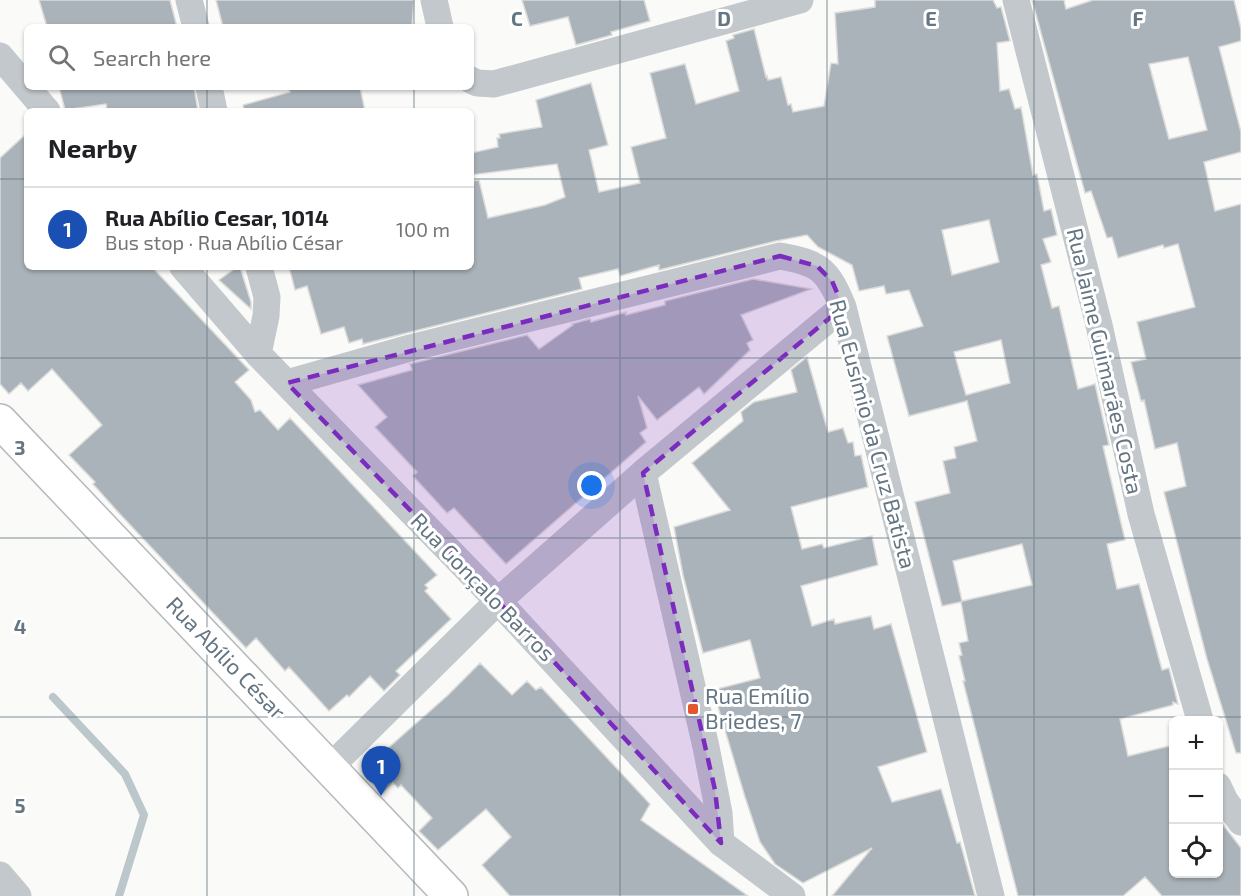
<!DOCTYPE html>
<meta charset="utf-8">
<style>
body{margin:0;font-family:"Exo 2",sans-serif;background:#f2f2f2;color:#202124}
.controls{position:absolute;right:18px;bottom:18px;display:grid;overflow:hidden;border-radius:9px;box-shadow:0 2px 4px #0004}
.controls button{width:54px;height:54px;display:grid;place-items:center;padding:0;border:0;border-bottom:2px solid #e0e0e0;background:#fff;color:#202124;font:30px sans-serif}
.you{position:absolute;left:592px;top:486px;width:21px;height:21px;margin:-15px;border:4px solid #fff;border-radius:50%;background:#1a73e8;box-shadow:0 0 0 9px #1a73e833}
.badge{display:grid;place-items:center;width:39px;height:39px;border-radius:50%;background:#111827;color:#fff;font-size:20px;font-weight:700}
.pin{position:absolute;translate:-50% -50px;filter:drop-shadow(0 2px 3px #0008)}
.pin::after{content:'';position:absolute;top:32px;width:21px;height:18px;background:inherit;clip-path:polygon(0 0,100% 0,50% 100%)}
.list{margin:0;padding:0;list-style:none}
h2{display:flex;justify-content:space-between;align-items:center;height:78px;margin:0;padding:0 24px;font-size:26px}
h2 small{font-size:20px;font-weight:400;color:#757577}
.list li{display:grid;grid-template-columns:39px 1fr auto;gap:18px;align-items:center;box-sizing:border-box;height:84px;padding:0 24px;border-top:2px solid #e0e0e0}
.list b{display:block;font-size:22px;white-space:nowrap}
.list p{margin:0;font-size:20px;white-space:nowrap;color:#757577}
.list em{font-size:20px;font-style:normal;color:#757577}
.icon{flex:none;width:33px;height:33px;fill:none;stroke:currentColor;stroke-width:2;stroke-linecap:round;stroke-linejoin:round}
.map{position:relative;flex:none;width:1241px;height:896px;overflow:hidden}
.search{position:absolute;background:#fff;box-shadow:0 2px 4px #0004;left:24px;top:24px;width:450px;height:66px;display:flex;align-items:center;gap:15px;box-sizing:border-box;padding:0 21px;border-radius:9px;color:#757577;font-size:22px}
.panel{position:absolute;background:#fff;box-shadow:0 2px 4px #0004;left:24px;top:108px;width:450px;height:162px;border-radius:9px}
.map>svg:first-child{display:block}
.lines{fill:none;stroke-linecap:round;stroke-linejoin:round}
.stream{stroke:#bbc7cb;stroke-width:8}
.building{fill:#aab3b9;stroke:#dcdcda;stroke-width:1.5;fill-rule:evenodd}
.major-casing{stroke:#b5babe;stroke-width:36}
.minor{stroke:#c3c8cc;stroke-width:27}
.major{stroke:#fff;stroke-width:33}
.marked{fill:#7b2cbf;fill-opacity:0.2;stroke:#7b2cbf;stroke-width:4.5;stroke-dasharray:12 8;stroke-linejoin:round}
.grid{fill:none;stroke:#657683;stroke-width:1.5;stroke-opacity:0.55}
.poi-dot{fill:#e4572e;stroke:#fff;stroke-width:2}
.labels{text-anchor:middle;stroke-width:6;stroke-linejoin:round;paint-order:stroke}
.street-label{font-size:22px;fill:#657683;stroke:#fff}
.poi-label{font-size:22px;fill:#657683;stroke:#fff;text-anchor:start}
.grid-label{font-size:20px;text-anchor:middle;font-weight:bold;fill:#657683;stroke:#fff;stroke-width:6;stroke-linejoin:round;paint-order:stroke}
</style>
<div class="map">
<svg width="1241" height="896" viewBox="0 0 1241 896">
<rect width="100%" height="100%" fill="#fafaf8"/>
<g class="lines">
<path class="stream" d="M 53,697 L 125,774 L 144,815 L 119,896"/>
</g>
<path class="building" d="M 39,0 L 170,0 L 177,27 L 47,27 Z
M 216,0 L 414,0 L 412,27 L 223,27 Z
M 522,0 L 644,0 L 650,21 L 611,32 L 612,35 L 576,45 L 568,17 L 530,26 Z
M 875,0 L 993,0 L 997,8 L 1001,7 L 1010,41 L 997,43 L 1000,91 L 1009,89 L 1015,109 L 1021,107 L 1033,175 L 1037,174 L 1044,211 L 1051,209 L 1057,235 L 1043,239 L 1051,262 L 1041,265 L 1052,308 L 1059,306 L 1078,389 L 1095,384 L 1109,445 L 1103,446 L 1125,540 L 1107,544 L 1117,589 L 1139,584 L 1162,670 L 1169,668 L 1178,704 L 1173,702 L 1173,705 L 1120,719 L 1128,756 L 1173,745 L 1173,873 L 1218,873 L 1218,818 L 1241,848 L 1241,896 L 1162,896 L 1145,877 L 1123,896 L 1018,896 L 963,681 L 965,681 L 959,656 L 962,655 L 959,643 L 968,641 L 961,602 L 942,606 L 915,502 L 950,493 L 943,461 L 956,458 L 954,447 L 977,441 L 967,401 L 909,416 L 887,336 L 923,326 L 909,290 L 886,294 L 884,286 L 859,291 L 852,265 L 818,247 L 807,235 L 776,241 L 659,270 L 659,265 L 620,276 L 618,269 L 579,278 L 582,289 L 363,344 L 362,339 L 349,343 L 344,327 L 321,334 L 307,286 L 295,290 L 289,267 L 471,267 L 471,181 L 479,180 L 488,218 L 545,205 L 565,197 L 557,164 L 471,175 L 471,153 L 498,147 L 497,138 L 500,138 L 499,134 L 542,127 L 536,100 L 591,83 L 608,145 L 589,150 L 599,192 L 640,183 L 631,147 L 666,138 L 650,73 L 685,64 L 696,104 L 739,91 L 726,41 L 734,38 L 733,35 L 754,29 L 766,77 L 767,76 L 768,80 L 781,77 L 788,105 L 791,104 L 793,112 L 824,106 L 831,63 L 838,64 L 835,13 L 875,7 ZM 989,220 L 999,262 L 952,275 L 942,230 ZM 1001,340 L 1010,383 L 966,395 L 954,352 ZM 1022,544 L 1032,585 L 962,601 L 953,561 Z
M 1032,0 L 1064,0 L 1066,9 L 1093,0 L 1234,0 L 1241,29 L 1241,41 L 1219,47 L 1241,132 L 1241,152 L 1204,162 L 1215,211 L 1241,204 L 1241,753 L 1236,753 L 1207,659 L 1164,492 L 1186,486 L 1177,443 L 1155,449 L 1144,400 L 1141,401 L 1131,362 L 1146,359 L 1137,322 L 1195,307 L 1178,244 L 1164,248 L 1163,245 L 1118,258 L 1112,237 L 1107,238 L 1091,191 L 1085,193 ZM 1188,57 L 1207,130 L 1169,139 L 1149,64 Z
M 59,87 L 194,87 L 198,111 L 107,111 L 106,104 L 65,110 Z
M 288,87 L 360,87 L 365,111 L 244,111 L 243,105 L 290,92 Z
M 27,133 L 27,267 L 152,267 L 249,370 L 235,382 L 251,400 L 255,412 L 260,410 L 278,430 L 290,418 L 437,575 L 425,585 L 428,588 L 425,591 L 451,619 L 396,671 L 400,675 L 384,691 L 370,676 L 349,697 L 347,695 L 329,711 L 289,667 L 285,671 L 256,638 L 246,648 L 118,512 L 93,484 L 95,482 L 69,455 L 102,425 L 52,369 L 28,391 L 21,383 L 9,394 L 0,384 L 0,158 Z
M 237,267 L 240,267 L 251,302 L 251,309 L 219,280 Z
M 753,279 L 811,289 L 741,315 L 753,340 L 747,343 L 750,350 L 704,394 L 699,387 L 657,420 L 638,396 L 647,428 L 640,433 L 646,442 L 506,564 L 454,508 L 447,513 L 413,476 L 417,472 L 375,427 L 387,417 L 358,385 L 412,370 L 410,364 L 527,335 L 539,349 L 573,325 L 572,324 L 590,319 L 591,322 L 626,312 L 626,315 L 665,305 L 665,301 Z
M 807,357 L 828,432 L 843,428 L 848,443 L 853,442 L 855,456 L 861,455 L 868,487 L 791,507 L 802,549 L 822,544 L 824,548 L 872,536 L 878,565 L 801,586 L 812,626 L 834,619 L 835,624 L 871,616 L 874,629 L 891,624 L 927,752 L 878,767 L 892,802 L 941,789 L 957,843 L 960,842 L 975,896 L 832,896 L 872,848 L 803,883 L 775,864 L 760,842 L 745,797 L 713,690 L 760,678 L 750,640 L 703,653 L 683,575 L 674,527 L 730,510 L 692,463 L 743,421 L 741,412 L 754,402 L 797,392 L 791,370 Z
M 480,663 L 512,695 L 527,681 L 536,690 L 541,687 L 650,804 L 641,820 L 748,896 L 510,896 L 482,865 L 511,837 L 486,809 L 438,850 L 419,831 L 432,818 L 401,785 L 398,788 L 393,783 L 383,793 L 362,771 L 447,696 Z"/>
<g class="lines">
<defs>
<path id="major" d="M 0,421 L 451,896"/>
</defs>
<use href="#major" class="major-casing"/>
<path class="minor" d="M 189,0 L 196,27
M 434,0 L 440,27
M 1016,0 L 1099,325 L 1141,514 L 1200,720
M 0,56 L 47,111
M 471,80 L 477,83 L 494,84 L 800,0
M 209,87 L 214,111
M 183,267 L 258,354 L 498,601 L 721,843 L 792,896
M 258,354 L 266,316 L 267,297 L 259,267
M 287,383 L 410,348 L 780,256 C 821,263 828,271 843,307 L 991,896
M 643,473 L 706,747 L 719,813 L 721,843
M 330,767 L 498,601 L 643,473 L 843,307
M 1218,786 L 1225,801 L 1241,822
M 0,875 L 18,896"/>
<use href="#major" class="major"/>
</g>
<path class="marked" d="M 780,256 L 817,266 L 832,281 L 843,307 L 643,473 L 715,790 L 721,843 L 498,601 L 287,383 Z"/>
<path class="grid" d="M 207,0 L 207,27M 414,0 L 414,27M 620,0 L 620,896M 827,0 L 827,896M 1034,0 L 1034,896M 207,87 L 207,111M 414,87 L 414,111M 0,179 L 27,179M 471,179 L 1241,179M 207,267 L 207,896M 414,267 L 414,896M 0,358 L 1241,358M 0,538 L 1241,538M 0,717 L 1241,717"/>
<rect class="poi-dot" x="687" y="703" width="12" height="12" rx="3"/>
<g class="labels">
<g class="street-label">
<text transform="translate(1105 361) rotate(77)" y="8">Rua Jaime Guimarães Costa</text>
<text transform="translate(873 434) rotate(75)" y="8">Rua Eusímio da Cruz Batista</text>
<text transform="translate(483 587) rotate(46)" y="8">Rua Gonçalo Barros</text>
<text transform="translate(226 658) rotate(46)" y="8">Rua Abílio César</text>
</g>
<g class="poi-label">
<text x="705" y="704">Rua Emílio<tspan x="705" dy="25">Briedes, 7</tspan></text>
</g>
</g>
<g class="grid-label">
<text x="517" y="26">C</text>
<text x="724" y="26">D</text>
<text x="931" y="26">E</text>
<text x="1138" y="26">F</text>
<text x="20" y="455">3</text>
<text x="20" y="634">4</text>
<text x="20" y="813">5</text>
</g>
</svg>
<div class="controls">
<button>+</button>
<button>−</button>
<button><svg class="icon" aria-label="locate" viewBox="0 0 24 24"><circle cx="12" cy="12" r="6"/><path d="M12 2v4M12 18v4M2 12h4M18 12h4"/></svg></button>
</div>
<div class="you"></div>
<div class="pin badge" style="left:381px;top:796px;background:#1a4fb4">1</div>
<div class="search"><svg class="icon" aria-label="search" viewBox="0 0 24 24"><circle cx="10" cy="10" r="6"/><path d="M15 15l6 6"/></svg>Search here</div>
<section class="panel">
<h2>Nearby<small></small></h2>
<ul class="list">
<li><span class="badge" style="background:#1a4fb4">1</span><div><b>Rua Abílio Cesar, 1014</b><p>Bus stop · Rua Abílio César</p></div><em>100 m</em></li>
</ul>
</section>
</div>
